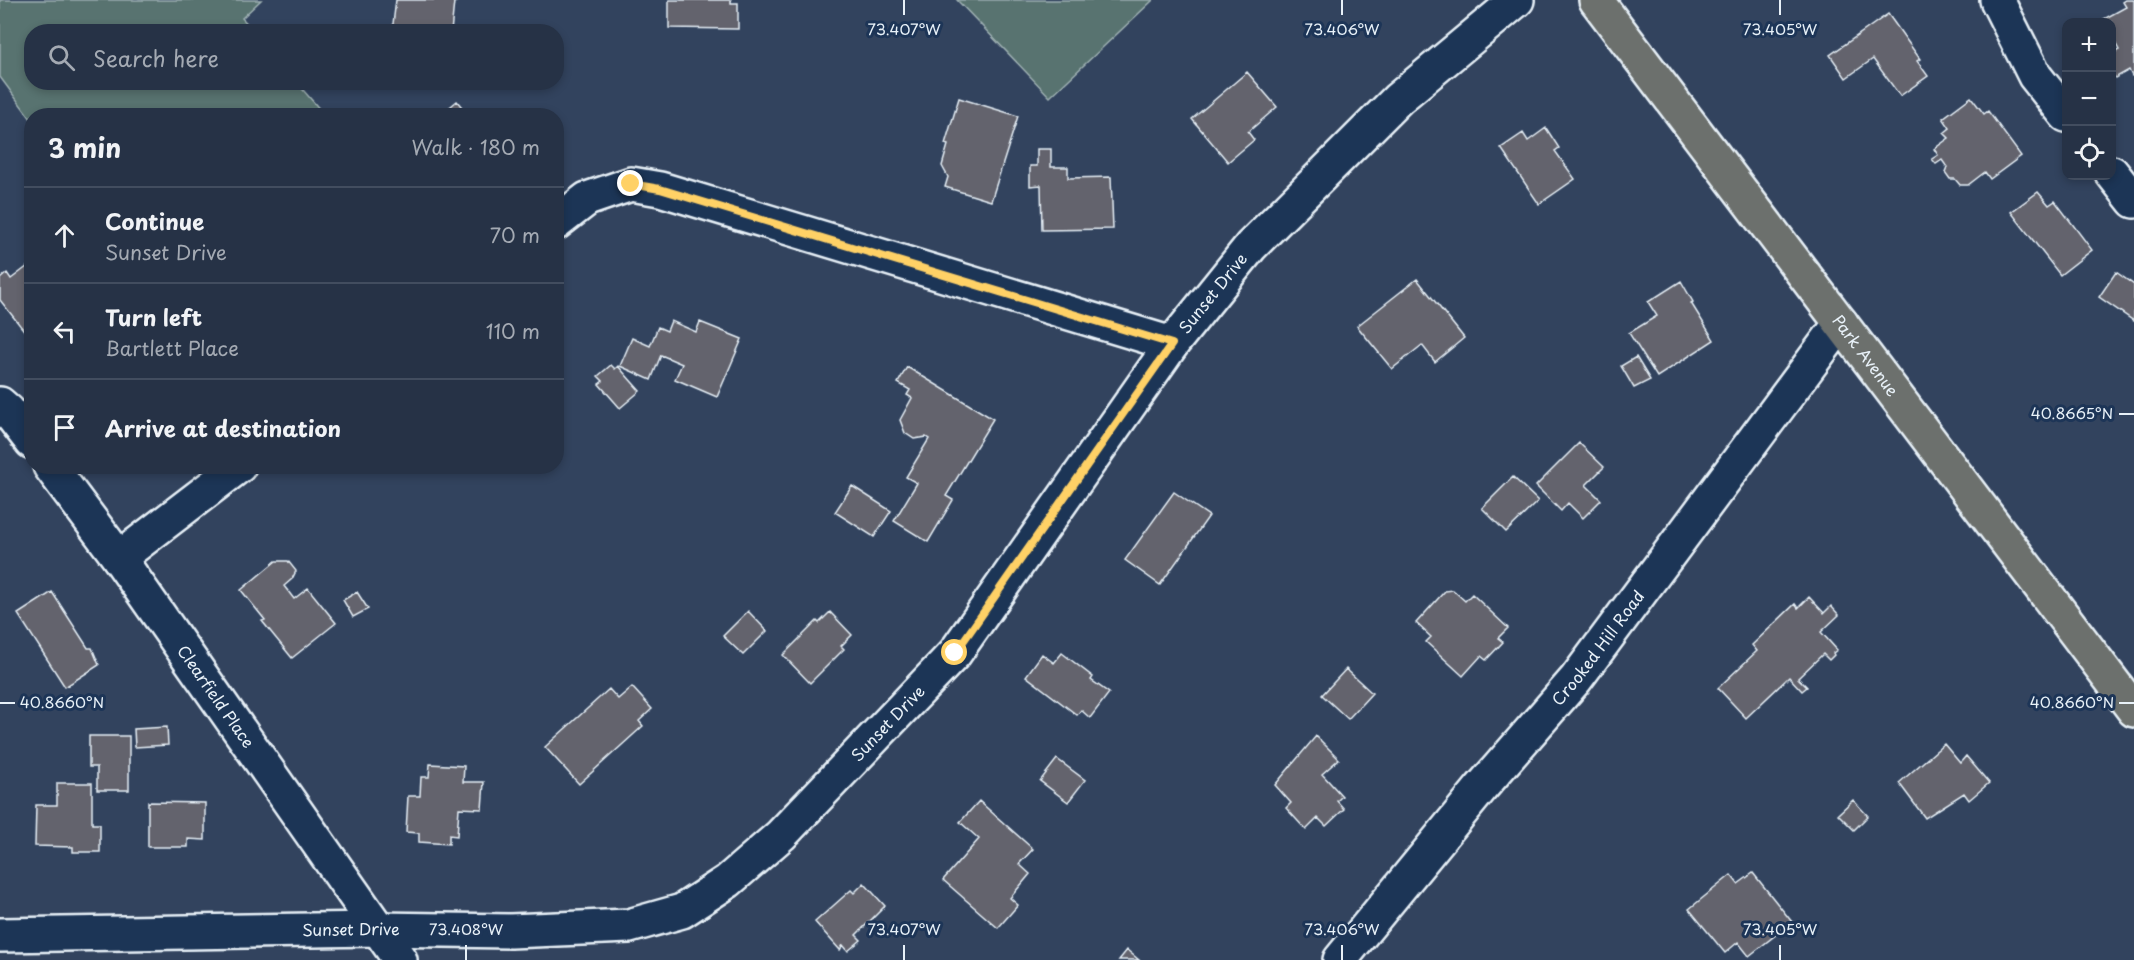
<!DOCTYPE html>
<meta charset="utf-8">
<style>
body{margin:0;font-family:"Playpen Sans",sans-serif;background:#323e51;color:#f1f3f6}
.controls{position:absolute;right:18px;top:18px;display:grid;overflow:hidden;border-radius:12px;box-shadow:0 3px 9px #0003}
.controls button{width:54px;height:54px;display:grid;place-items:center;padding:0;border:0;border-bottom:2px solid #424d5f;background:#263246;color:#f1f3f6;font:30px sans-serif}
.stop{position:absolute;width:18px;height:18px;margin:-14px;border:4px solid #ffd166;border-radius:50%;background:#fff}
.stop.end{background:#ffd166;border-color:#fff;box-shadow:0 2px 6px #0008}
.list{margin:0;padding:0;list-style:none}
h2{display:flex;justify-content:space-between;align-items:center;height:78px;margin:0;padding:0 24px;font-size:26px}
h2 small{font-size:20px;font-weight:400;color:#a4aab3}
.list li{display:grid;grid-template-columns:39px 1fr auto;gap:18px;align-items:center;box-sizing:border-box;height:96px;padding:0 24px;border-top:2px solid #424d5f}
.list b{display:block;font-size:22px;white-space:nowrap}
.list p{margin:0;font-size:20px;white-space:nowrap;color:#a4aab3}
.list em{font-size:20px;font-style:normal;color:#a4aab3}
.icon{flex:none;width:33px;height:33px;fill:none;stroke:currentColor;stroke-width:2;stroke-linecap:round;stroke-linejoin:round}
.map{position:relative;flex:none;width:2134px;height:960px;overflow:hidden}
.search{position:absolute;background:#263246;box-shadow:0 3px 9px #0003;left:24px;top:24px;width:540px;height:66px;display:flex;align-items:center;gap:15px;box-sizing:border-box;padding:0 21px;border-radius:24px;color:#a4aab3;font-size:22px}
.panel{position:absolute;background:#263246;box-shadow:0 3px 9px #0003;left:24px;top:108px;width:540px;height:366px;border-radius:24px}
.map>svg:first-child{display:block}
.green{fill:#587370;stroke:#a0b2b4;stroke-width:1.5}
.building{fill:#63636d;stroke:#e8f1f8;stroke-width:1.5}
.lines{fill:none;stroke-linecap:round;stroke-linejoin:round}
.minor-casing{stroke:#e8f1f8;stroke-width:38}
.major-casing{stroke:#e8f1f8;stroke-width:38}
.minor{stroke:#1d3557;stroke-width:33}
.major{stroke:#6c706d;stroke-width:33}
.route{stroke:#ffd166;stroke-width:8}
.ticks{fill:none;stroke:#e8f1f8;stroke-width:2}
.labels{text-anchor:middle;stroke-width:6;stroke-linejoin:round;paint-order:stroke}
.street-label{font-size:16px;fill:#e8f1f8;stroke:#1d3557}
.ticks-label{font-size:15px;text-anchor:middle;fill:#e8f1f8;stroke:#1d3557;stroke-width:6;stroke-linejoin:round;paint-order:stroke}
</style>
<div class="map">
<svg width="2134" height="960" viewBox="0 0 2134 960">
<rect width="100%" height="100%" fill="#32435e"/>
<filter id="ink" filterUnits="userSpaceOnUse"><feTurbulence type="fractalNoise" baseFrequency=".0167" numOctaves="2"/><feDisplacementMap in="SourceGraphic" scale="12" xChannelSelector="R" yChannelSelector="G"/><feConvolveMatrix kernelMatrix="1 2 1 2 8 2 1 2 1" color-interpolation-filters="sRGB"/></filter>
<g filter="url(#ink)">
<path class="green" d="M 0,0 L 261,0 L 242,18 L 254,31 L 32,32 L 32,82 L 297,83 L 322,112 L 317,116 L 32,116 L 31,119 L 0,77 Z
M 957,0 L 1153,0 L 1050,97 Z"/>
<path class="building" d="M 396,0 L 457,0 L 456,2 L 454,2 L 451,32 L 392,32 Z
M 669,0 L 731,0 L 731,3 L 738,3 L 738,29 L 669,28 Z
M 2126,0 L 2134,0 L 2134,75 L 2132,76 L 2129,70 L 2115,78 L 2112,72 L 2112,54 L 2119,50 L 2112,37 L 2112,22 L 2103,22 L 2102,20 L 2126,7 L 2123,2 Z
M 1888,14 L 1920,59 L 1917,61 L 1928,76 L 1900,96 L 1873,59 L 1846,78 L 1830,55 Z
M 1247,72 L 1277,107 L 1248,132 L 1254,140 L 1228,162 L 1192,119 Z
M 1971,97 L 1984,114 L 1988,111 L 2021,156 L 1990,179 L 1985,172 L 1968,185 L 1960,185 L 1955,179 L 1950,179 L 1945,172 L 1947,167 L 1942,160 L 1936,164 L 1932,159 L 1938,155 L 1934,149 L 1949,138 L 1944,133 L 1950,128 L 1943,118 Z
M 959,98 L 1018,116 L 991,201 L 945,187 L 948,177 L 942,166 L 948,145 L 945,144 Z
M 457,101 L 469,116 L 439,116 Z
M 1546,128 L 1559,148 L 1555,151 L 1575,179 L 1539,204 L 1501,148 L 1523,133 L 1528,141 Z
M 1037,149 L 1051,149 L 1051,167 L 1068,167 L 1068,178 L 1111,177 L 1113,229 L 1042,230 L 1041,185 L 1030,186 L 1030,166 L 1037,166 Z
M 2038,192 L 2049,205 L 2055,201 L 2092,250 L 2060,275 L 2011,212 Z
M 32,263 L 32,328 L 26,333 L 0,300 L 0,279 L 7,273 L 11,279 Z
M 2116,272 L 2134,285 L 2134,321 L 2099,297 Z
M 1417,279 L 1464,338 L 1435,362 L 1422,345 L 1392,369 L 1357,326 Z
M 1681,281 L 1693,302 L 1691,303 L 1714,340 L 1657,377 L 1629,333 L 1657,316 L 1648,302 Z
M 671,321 L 696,332 L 700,322 L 742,339 L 717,397 L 675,379 L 682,364 L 661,355 L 651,380 L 620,366 L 632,338 L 650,346 L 658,327 L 667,331 Z
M 1636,357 L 1650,380 L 1634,388 L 1621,366 Z
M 611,365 L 615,369 L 618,366 L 640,391 L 620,408 L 599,384 L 603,381 L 598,376 Z
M 907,367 L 993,419 L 946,496 L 953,500 L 928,542 L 894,521 L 917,483 L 906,477 L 929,439 L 926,437 L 914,439 L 905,433 L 900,420 L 912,398 L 907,395 L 910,390 L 898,383 Z
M 1579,443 L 1604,467 L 1586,485 L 1601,500 L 1583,518 L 1568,503 L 1561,511 L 1536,486 Z
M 1513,477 L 1538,501 L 1506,532 L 1482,508 Z
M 852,486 L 891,511 L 874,537 L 835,512 Z
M 1174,492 L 1209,516 L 1160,585 L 1125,560 Z
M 276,561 L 288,561 L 296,571 L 292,579 L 284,586 L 294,599 L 308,588 L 336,623 L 292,658 L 262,621 L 265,620 L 241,590 Z
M 1453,590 L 1465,601 L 1472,594 L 1508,628 L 1498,638 L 1503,642 L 1486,660 L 1481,656 L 1463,676 L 1426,642 L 1431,637 L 1416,623 L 1445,591 Z
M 52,592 L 88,648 L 92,648 L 99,665 L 65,687 L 18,614 Z
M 357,592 L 368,609 L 353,617 L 343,600 Z
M 1809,597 L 1824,613 L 1831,606 L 1839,615 L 1821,632 L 1837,650 L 1833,653 L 1834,655 L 1829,660 L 1823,654 L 1798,678 L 1807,687 L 1802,691 L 1789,677 L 1746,718 L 1718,688 L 1757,651 L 1752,645 L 1795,604 L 1798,608 Z
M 748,611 L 767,631 L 743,655 L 723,636 Z
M 830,612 L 852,635 L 841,646 L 844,649 L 810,683 L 783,655 L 817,621 L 819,623 Z
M 1062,653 L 1093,677 L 1091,680 L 1109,693 L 1090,718 L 1081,710 L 1077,715 L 1026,676 L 1042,654 L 1054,663 Z
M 1346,669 L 1372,693 L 1348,719 L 1322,695 Z
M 632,687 L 652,709 L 639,721 L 643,726 L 579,784 L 545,747 L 609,689 L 618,699 Z
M 167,727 L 168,745 L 135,747 L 134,729 Z
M 89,736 L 129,736 L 129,790 L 97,790 L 97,767 L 89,767 Z
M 1316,736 L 1339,759 L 1322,774 L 1342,796 L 1337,801 L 1344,809 L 1326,826 L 1318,818 L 1306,830 L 1286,808 L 1291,803 L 1275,785 Z
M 1944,744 L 1960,763 L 1966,756 L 1989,783 L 1969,800 L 1964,793 L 1925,818 L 1899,783 Z
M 1057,759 L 1085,780 L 1068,802 L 1040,781 Z
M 430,764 L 464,766 L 463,782 L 484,782 L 482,809 L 459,808 L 457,836 L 449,835 L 449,844 L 419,842 L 419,833 L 406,832 L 408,796 L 420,796 L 421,777 L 429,777 Z
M 57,783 L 92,783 L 92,824 L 100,824 L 100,852 L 73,852 L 73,847 L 35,846 L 36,805 L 57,805 Z
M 1853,800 L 1868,816 L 1854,830 L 1838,814 Z
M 979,801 L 1033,849 L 1019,864 L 1030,874 L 1010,898 L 1018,905 L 998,928 L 943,880 L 979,839 L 960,822 Z
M 148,802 L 205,803 L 205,840 L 188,839 L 188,847 L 148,847 Z
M 1753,873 L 1792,922 L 1749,956 L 1738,942 L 1725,953 L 1689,909 L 1731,875 L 1738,884 Z
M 864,883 L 885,906 L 856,935 L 861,940 L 848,951 L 843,945 L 840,950 L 815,922 L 851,890 L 854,893 Z
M 1127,950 L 1139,960 L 1119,960 Z"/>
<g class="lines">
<defs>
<g id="minor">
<path d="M 1997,0 L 2035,76 L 2066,115"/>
<path d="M 2112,173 L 2134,201"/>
<path d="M 556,223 L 587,199 L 631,184 L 660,189 L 1172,344"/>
<path d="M 0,404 L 8,411 L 32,442"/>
<path id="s1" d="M 50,466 L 119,558 L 400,960"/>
<path d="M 119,558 L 239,466"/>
<path id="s2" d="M 0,935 L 377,929 L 510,931 L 629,926 L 682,911 L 728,881 L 781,835 L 955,653 L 1172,344 L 1251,246 L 1398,99 L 1517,0"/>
<path id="s3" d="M 1340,960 L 1481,788 L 1576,679 L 1841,323"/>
</g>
<g id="major">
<path id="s4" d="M 1596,0 L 2134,710"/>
</g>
</defs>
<use href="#minor" class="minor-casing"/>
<use href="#major" class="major-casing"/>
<use href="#minor" class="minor"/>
<use href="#major" class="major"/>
</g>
</g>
<g class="lines" filter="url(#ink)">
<path class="route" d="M 631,184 L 660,189 L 1172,344 L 955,653"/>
</g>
<path class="ticks" d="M 904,0 L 904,15M 1342,0 L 1342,15M 1780,0 L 1780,15M 2119,414 L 2134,414M 0,703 L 15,703M 2119,703 L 2134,703M 466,945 L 466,960M 904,945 L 904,960M 1342,945 L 1342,960M 1780,945 L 1780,960"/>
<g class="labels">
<g class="street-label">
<text dy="6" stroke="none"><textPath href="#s2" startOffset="1504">Sunset Drive</textPath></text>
<text dy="6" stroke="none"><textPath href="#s4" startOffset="446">Park Avenue</textPath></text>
<text dy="6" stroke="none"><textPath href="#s3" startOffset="405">Crooked Hill Road</textPath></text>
<text dy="6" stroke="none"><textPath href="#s1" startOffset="284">Clearfield Place</textPath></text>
<text dy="6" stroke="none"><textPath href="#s2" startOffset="964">Sunset Drive</textPath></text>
<text dy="6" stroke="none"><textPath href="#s2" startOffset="351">Sunset Drive</textPath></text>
</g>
</g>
<g class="ticks-label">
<text x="904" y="35">73.407°W</text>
<text x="1342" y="35">73.406°W</text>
<text x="1780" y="35">73.405°W</text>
<text x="2072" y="419">40.8665°N</text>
<text x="62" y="708">40.8660°N</text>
<text x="2072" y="708">40.8660°N</text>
<text x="466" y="935">73.408°W</text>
<text x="904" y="935">73.407°W</text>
<text x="1342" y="935">73.406°W</text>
<text x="1780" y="935">73.405°W</text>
</g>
</svg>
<div class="controls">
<button>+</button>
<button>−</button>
<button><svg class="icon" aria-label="locate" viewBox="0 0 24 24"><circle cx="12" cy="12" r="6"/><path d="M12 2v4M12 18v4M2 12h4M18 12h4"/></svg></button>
</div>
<div class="stop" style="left:955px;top:653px"></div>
<div class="stop end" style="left:631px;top:184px"></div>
<div class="search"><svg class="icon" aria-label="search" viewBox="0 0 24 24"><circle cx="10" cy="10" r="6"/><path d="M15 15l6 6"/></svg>Search here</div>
<section class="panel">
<h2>3 min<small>Walk · 180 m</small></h2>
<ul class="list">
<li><svg class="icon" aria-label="ahead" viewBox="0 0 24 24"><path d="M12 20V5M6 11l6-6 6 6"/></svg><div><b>Continue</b><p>Sunset Drive</p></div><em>70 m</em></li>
<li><svg class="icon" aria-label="left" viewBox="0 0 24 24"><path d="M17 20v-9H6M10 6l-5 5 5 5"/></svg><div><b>Turn left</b><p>Bartlett Place</p></div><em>110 m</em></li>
<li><svg class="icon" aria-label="arrive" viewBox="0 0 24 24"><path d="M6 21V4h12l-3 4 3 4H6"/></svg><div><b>Arrive at destination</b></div></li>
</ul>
</section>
</div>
